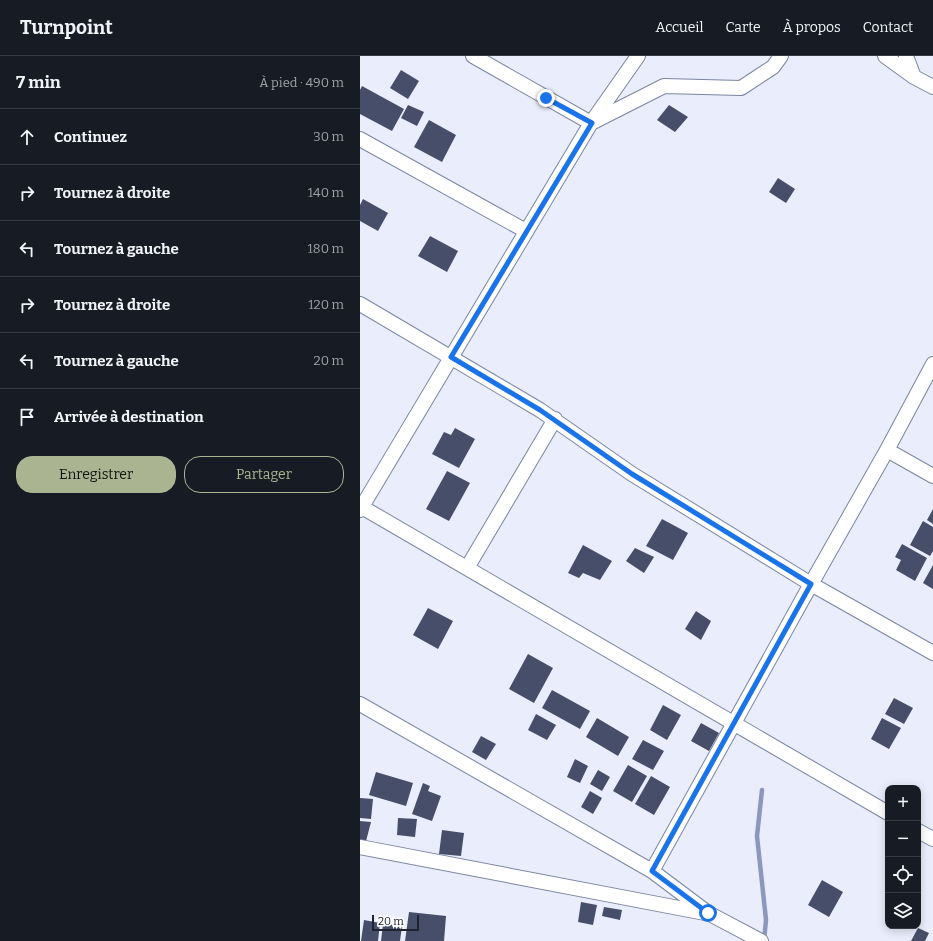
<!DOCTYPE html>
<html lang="fr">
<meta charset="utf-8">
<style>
body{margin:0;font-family:Bitter,serif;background:#20242c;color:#f1f3f6}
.controls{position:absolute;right:12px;bottom:12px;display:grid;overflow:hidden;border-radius:8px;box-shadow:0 2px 10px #0003}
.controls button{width:36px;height:36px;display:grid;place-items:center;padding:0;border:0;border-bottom:1px solid #363941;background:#171b24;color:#f1f3f6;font:20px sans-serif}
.scale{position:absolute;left:12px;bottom:10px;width:47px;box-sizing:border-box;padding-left:4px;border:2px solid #202430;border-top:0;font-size:11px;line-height:14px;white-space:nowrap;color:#202430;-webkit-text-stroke:3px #fff;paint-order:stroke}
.stop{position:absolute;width:12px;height:12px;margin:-9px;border:3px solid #1a73e8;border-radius:50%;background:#fff}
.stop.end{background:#1a73e8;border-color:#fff;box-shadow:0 1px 4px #0008}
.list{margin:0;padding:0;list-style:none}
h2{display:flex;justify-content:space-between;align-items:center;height:52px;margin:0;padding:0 16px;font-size:17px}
h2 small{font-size:13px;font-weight:400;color:#9ea1a6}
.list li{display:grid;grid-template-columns:26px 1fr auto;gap:12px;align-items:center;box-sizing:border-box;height:56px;padding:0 16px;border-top:1px solid #363941}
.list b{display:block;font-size:15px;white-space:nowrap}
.list em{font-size:13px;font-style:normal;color:#9ea1a6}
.actions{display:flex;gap:8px;padding:12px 16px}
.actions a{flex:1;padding:9px 0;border:1px solid #abb490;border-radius:16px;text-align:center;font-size:14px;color:#abb490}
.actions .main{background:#abb490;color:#111}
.icon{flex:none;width:22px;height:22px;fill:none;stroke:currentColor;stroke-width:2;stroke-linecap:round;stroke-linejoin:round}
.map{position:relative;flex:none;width:573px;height:885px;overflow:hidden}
header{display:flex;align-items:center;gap:24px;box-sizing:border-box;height:56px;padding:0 20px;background:#171b24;border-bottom:1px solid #363941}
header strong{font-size:19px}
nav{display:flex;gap:22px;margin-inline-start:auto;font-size:14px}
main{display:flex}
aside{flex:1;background:#171b24}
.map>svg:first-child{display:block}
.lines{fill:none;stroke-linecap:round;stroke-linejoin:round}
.stream{stroke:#8c97bd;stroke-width:4.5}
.building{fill:#464e6a}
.street-casing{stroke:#7b84a2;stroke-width:16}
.street{stroke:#fff;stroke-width:14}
.route{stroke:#1a73e8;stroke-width:5}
</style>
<header>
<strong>Turnpoint</strong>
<nav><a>Accueil</a><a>Carte</a><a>À propos</a><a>Contact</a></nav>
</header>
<main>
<aside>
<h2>7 min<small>À pied · 490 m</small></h2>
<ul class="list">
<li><svg class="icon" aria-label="ahead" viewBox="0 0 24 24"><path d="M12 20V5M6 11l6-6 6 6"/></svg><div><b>Continuez</b></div><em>30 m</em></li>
<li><svg class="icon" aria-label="right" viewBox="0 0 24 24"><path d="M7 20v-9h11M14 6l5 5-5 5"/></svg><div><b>Tournez à droite</b></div><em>140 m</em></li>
<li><svg class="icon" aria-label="left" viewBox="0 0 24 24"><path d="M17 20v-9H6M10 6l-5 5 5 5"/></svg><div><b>Tournez à gauche</b></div><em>180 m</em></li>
<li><svg class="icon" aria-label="right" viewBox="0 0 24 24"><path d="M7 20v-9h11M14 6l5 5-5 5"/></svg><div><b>Tournez à droite</b></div><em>120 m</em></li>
<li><svg class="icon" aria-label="left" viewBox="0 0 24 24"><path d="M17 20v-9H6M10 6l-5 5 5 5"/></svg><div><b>Tournez à gauche</b></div><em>20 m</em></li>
<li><svg class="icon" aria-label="arrive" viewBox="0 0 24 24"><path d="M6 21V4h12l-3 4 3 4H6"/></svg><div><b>Arrivée à destination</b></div></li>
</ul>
<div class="actions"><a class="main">Enregistrer</a><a>Partager</a></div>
</aside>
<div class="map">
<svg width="573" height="885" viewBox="0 0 573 885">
<rect width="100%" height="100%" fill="#eaeefc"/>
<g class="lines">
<path class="stream" d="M 402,734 L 397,780 L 406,864 L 404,885"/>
</g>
<path class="building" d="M 41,14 L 59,25 L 48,43 L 30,32 Z
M 2,30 L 44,53 L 32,75 L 0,58 L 0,34 Z
M 48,49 L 64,56 L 57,70 L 41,62 Z
M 309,49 L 328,61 L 315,76 L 297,64 Z
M 69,64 L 96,79 L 82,106 L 54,91 Z
M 418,122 L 435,133 L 426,147 L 409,136 Z
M 3,143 L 28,157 L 18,175 L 0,165 L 0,149 Z
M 70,180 L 98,195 L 87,216 L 58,200 Z
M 95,372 L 115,383 L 99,412 L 72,398 L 84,376 L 91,379 Z
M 87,415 L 110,427 L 89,465 L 66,453 Z
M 573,453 L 573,468 L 567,464 Z
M 302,463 L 328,477 L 313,504 L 286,490 Z
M 563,465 L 573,471 L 573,495 L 570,500 L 550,489 Z
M 542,488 L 567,502 L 555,525 L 536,514 L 541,504 L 535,501 Z
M 223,489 L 252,505 L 240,524 L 223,517 L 219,522 L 208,517 Z
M 275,492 L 294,501 L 284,517 L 266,505 Z
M 573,509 L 573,533 L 563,527 Z
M 68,552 L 93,565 L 78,593 L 53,579 Z
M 336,555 L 351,565 L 341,584 L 325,573 Z
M 168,598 L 193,612 L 174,647 L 149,633 Z
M 192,634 L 230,655 L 220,673 L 182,652 Z
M 534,642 L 553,652 L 544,668 L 525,658 Z
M 303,649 L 321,659 L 307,684 L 290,674 Z
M 176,658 L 196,669 L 187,684 L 168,674 Z
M 237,662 L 269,681 L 258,700 L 226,681 Z
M 522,662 L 541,672 L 529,693 L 511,683 Z
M 341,667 L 359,677 L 349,695 L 331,685 Z
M 121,680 L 136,688 L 126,704 L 112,696 Z
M 283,684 L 304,695 L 293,714 L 272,703 Z
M 215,703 L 228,710 L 220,727 L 207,721 Z
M 268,709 L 287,720 L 272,746 L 253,735 Z
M 238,714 L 250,721 L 242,735 L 230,728 Z
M 16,716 L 53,727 L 46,750 L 9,739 Z
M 291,720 L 310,731 L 294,759 L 275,748 Z
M 63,727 L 70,730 L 68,735 L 81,740 L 72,765 L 52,758 Z
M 230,735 L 242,742 L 233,758 L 221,751 Z
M 0,742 L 13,743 L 11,763 L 0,762 Z
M 38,762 L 57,763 L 55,781 L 37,779 Z
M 0,765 L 11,766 L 5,789 L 0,789 Z
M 82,774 L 104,777 L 101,800 L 79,798 Z
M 462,824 L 483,836 L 469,861 L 448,849 Z
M 221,846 L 237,849 L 233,869 L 218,866 Z
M 244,851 L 262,854 L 260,864 L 242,860 Z
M 49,856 L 86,860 L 84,885 L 45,885 Z
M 4,864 L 20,867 L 18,885 L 1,885 Z
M 23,868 L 42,870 L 40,885 L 21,885 Z
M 558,872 L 569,877 L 565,885 L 551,885 Z"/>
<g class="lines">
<defs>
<path id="street" d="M 113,0 L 231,67 L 278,0
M 525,0 L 554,21 L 573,31
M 546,0 L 554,21
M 0,83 L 166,175
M 0,248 L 180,354 L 272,418 L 451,528 L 573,597
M 527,394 L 573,420
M 0,450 L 528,757
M 0,454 L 231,67 L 304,30 L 381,32 L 413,11 L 421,0
M 107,512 L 195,363
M 0,648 L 292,815 L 348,857 L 401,885
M 558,775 L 573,783
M 0,791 L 345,857
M 292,815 L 451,528 L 527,394 L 573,308"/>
</defs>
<use href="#street" class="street-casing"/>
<use href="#street" class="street"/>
</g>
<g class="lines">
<path class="route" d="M 186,42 L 232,67 L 91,301 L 180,354 L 272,418 L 451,528 L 292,815 L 348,857"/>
</g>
</svg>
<div class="controls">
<button>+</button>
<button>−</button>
<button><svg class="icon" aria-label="locate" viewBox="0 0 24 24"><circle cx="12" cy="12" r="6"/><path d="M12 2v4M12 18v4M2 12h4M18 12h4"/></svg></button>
<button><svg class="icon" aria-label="layers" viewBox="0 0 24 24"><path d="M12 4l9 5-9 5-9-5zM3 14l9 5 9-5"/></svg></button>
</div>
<div class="scale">20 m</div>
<div class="stop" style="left:348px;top:857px"></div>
<div class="stop end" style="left:186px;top:42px"></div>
</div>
</main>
